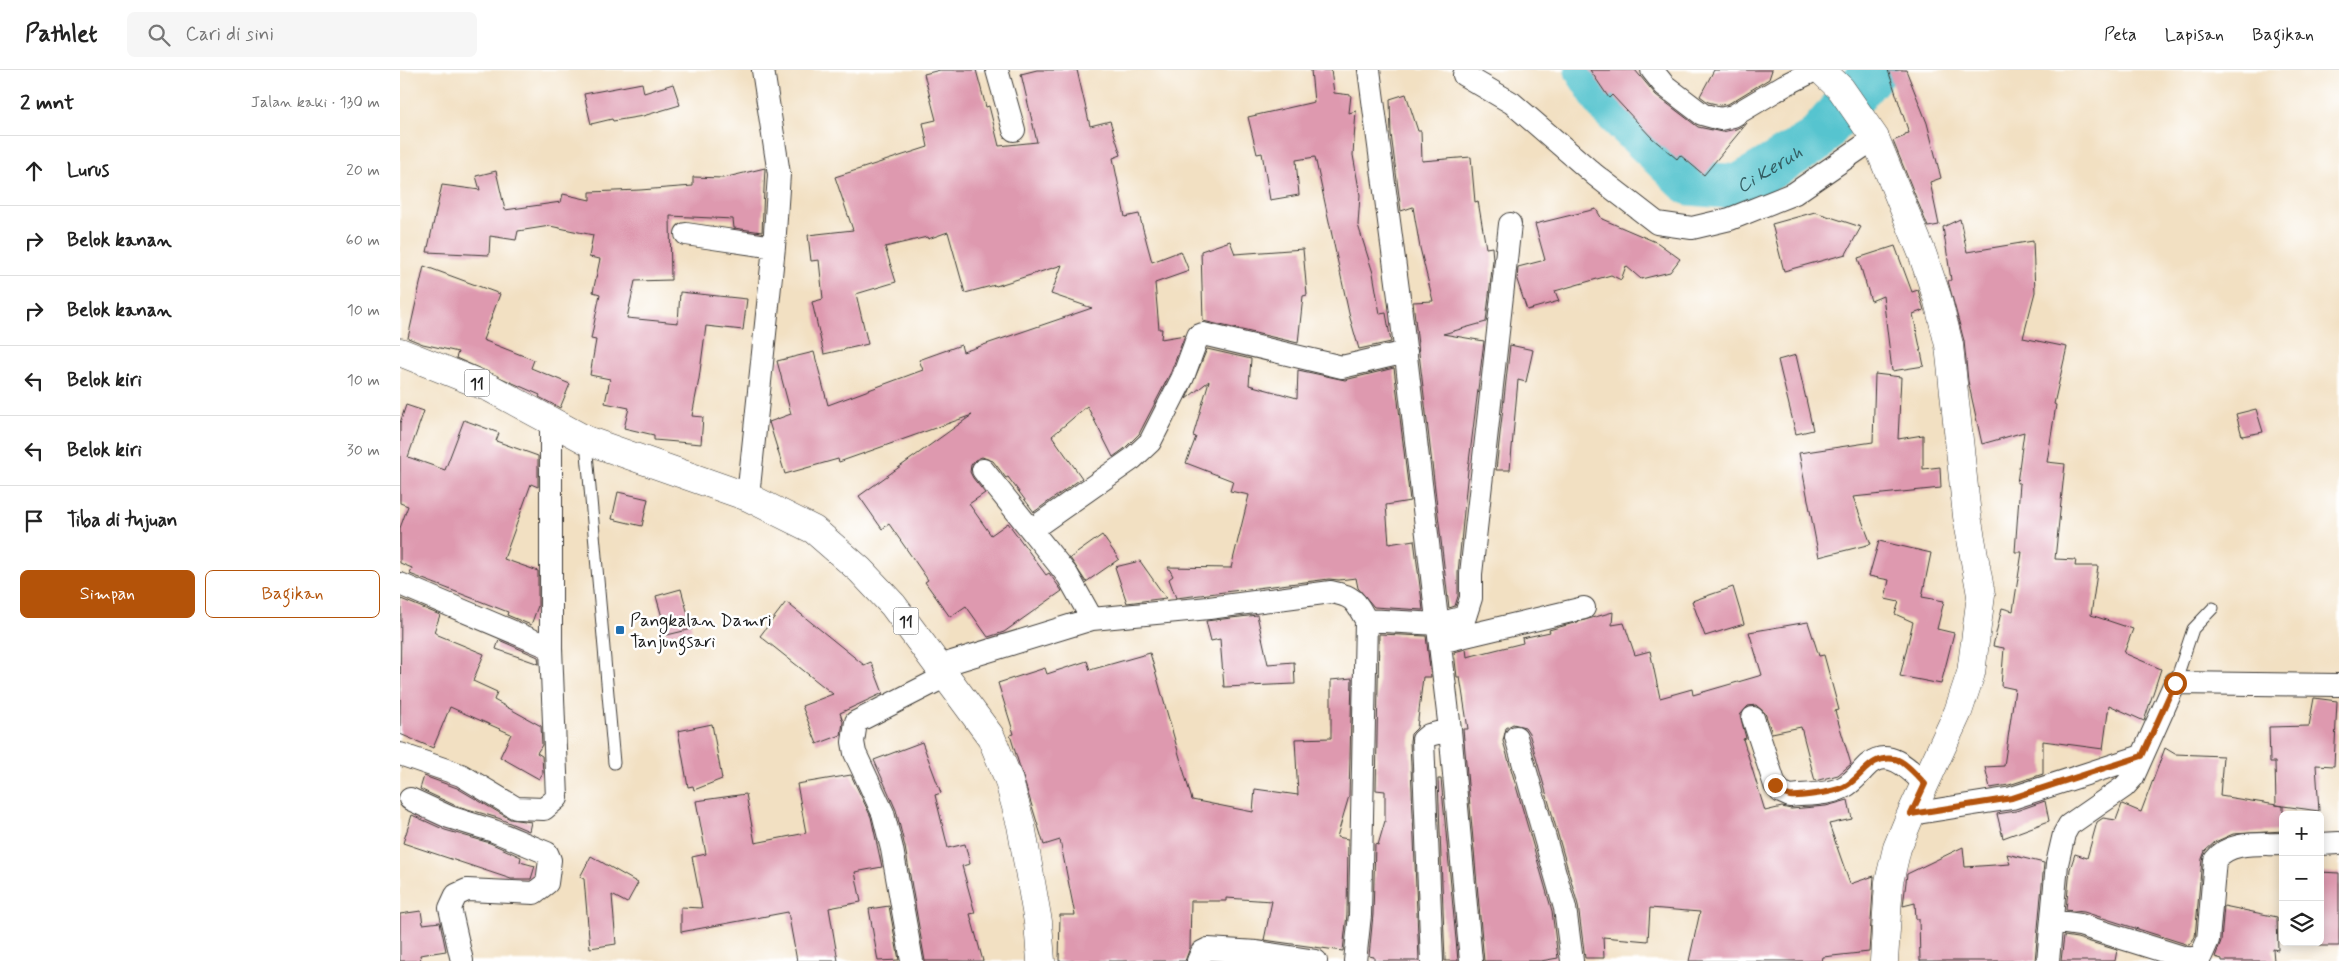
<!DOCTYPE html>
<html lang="id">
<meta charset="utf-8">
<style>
body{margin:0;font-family:Mynerve,sans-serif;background:#f6f6f6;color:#222}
.controls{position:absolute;right:15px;bottom:15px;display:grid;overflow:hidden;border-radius:8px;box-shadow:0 2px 12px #0003}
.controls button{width:45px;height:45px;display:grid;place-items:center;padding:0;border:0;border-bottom:1px solid #e0e0e0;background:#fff;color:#222;font:25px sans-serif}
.stop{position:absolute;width:15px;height:15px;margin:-11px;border:4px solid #b45309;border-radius:50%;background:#fff}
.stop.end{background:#b45309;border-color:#fff;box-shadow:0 1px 5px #0008}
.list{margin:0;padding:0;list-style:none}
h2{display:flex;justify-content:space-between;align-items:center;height:65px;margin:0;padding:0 20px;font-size:21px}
h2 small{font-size:16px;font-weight:400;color:#767676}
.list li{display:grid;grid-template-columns:32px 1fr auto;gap:15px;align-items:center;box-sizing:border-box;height:70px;padding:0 20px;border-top:1px solid #e0e0e0}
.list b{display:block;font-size:19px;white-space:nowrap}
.list em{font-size:16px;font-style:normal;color:#767676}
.actions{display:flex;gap:10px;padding:15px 20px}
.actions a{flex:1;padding:11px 0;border:1px solid #b45309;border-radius:8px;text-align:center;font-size:18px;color:#b45309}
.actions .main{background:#b45309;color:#fff}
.icon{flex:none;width:28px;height:28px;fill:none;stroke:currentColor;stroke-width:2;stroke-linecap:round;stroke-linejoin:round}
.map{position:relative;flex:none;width:1939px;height:891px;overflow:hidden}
header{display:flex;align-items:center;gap:30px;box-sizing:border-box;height:70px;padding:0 25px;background:#fff;border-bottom:1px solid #e0e0e0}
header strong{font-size:24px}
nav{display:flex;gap:28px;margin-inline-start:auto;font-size:18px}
.search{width:350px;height:45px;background:#f6f6f6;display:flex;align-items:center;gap:12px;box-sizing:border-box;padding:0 18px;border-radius:8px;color:#767676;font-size:19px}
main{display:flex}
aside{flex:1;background:#fff}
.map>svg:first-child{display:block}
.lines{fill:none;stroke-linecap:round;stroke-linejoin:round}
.river{stroke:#57c4cf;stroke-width:45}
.building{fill:#de99af}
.lane-casing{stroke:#3c3935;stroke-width:13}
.street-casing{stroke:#3c3935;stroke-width:24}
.secondary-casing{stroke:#3c3935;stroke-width:29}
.highway-casing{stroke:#3c3935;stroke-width:29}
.lane{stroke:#fff;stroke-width:11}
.street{stroke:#fff;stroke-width:22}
.secondary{stroke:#fff;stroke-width:28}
.highway{stroke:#fff;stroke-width:28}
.route{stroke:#b45309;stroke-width:6}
.poi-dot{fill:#1f6fb2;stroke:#fff;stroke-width:2}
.labels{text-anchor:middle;stroke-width:5;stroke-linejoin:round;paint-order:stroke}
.shield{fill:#fff;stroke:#606060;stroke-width:1}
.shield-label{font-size:16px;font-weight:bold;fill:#1c1c1c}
.poi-label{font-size:18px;fill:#1c1c1c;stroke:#fff;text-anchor:start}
.water-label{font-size:19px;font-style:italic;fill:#345f64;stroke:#fff}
</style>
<header>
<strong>Pathlet</strong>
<div class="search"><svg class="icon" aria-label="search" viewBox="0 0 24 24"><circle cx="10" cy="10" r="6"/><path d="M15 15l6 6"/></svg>Cari di sini</div>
<nav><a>Peta</a><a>Lapisan</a><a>Bagikan</a></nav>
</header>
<main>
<aside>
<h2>2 mnt<small>Jalan kaki · 130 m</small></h2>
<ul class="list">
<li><svg class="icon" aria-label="ahead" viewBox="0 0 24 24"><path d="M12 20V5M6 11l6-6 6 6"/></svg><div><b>Lurus</b></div><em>20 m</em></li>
<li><svg class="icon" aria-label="right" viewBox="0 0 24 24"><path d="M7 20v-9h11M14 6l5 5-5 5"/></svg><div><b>Belok kanan</b></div><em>60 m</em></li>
<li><svg class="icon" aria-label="right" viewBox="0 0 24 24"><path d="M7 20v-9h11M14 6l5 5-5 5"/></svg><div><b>Belok kanan</b></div><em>10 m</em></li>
<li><svg class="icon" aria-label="left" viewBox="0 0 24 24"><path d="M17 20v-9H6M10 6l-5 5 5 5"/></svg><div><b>Belok kiri</b></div><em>10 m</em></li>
<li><svg class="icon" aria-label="left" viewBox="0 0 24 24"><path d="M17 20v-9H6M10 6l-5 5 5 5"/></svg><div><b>Belok kiri</b></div><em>30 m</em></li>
<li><svg class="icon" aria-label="arrive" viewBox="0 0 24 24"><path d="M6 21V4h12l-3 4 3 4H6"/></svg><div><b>Tiba di tujuan</b></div></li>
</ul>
<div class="actions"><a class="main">Simpan</a><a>Bagikan</a></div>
</aside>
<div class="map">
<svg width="1939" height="891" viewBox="0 0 1939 891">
<rect width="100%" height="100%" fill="#fff"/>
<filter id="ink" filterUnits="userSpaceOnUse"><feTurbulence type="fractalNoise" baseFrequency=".02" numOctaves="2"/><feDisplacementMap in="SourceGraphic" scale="10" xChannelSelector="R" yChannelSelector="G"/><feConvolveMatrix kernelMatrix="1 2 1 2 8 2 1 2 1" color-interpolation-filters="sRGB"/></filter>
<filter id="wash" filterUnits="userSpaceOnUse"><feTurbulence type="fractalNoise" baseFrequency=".0096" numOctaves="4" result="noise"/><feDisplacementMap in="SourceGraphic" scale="20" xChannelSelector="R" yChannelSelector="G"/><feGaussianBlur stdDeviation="1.12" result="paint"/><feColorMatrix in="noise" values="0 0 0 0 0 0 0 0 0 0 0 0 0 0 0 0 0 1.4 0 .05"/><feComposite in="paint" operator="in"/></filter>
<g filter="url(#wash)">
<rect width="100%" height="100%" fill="#f2e0c2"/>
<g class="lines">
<path class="river" id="s1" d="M 1187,0 L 1210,36 L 1290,113 L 1338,117 L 1416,70 L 1475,0"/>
</g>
<g id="blocks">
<path class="building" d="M 540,0 L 576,0 L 586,37 L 589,36 L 599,76 L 637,72 L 621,4 L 637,0 L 677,0 L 690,56 L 710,51 L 721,85 L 713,88 L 725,147 L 739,144 L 752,192 L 781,181 L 789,201 L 755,213 L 759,259 L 762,259 L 761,269 L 785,265 L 771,302 L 739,364 L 724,379 L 713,387 L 687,336 L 652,366 L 682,408 L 634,442 L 608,407 L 606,408 L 593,391 L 582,387 L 575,390 L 571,395 L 570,402 L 573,408 L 585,423 L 569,434 L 591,465 L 608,453 L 646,505 L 649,503 L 662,521 L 604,562 L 588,567 L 566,536 L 550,547 L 525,512 L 528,510 L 489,454 L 482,459 L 459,426 L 572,345 L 439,392 L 438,389 L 385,404 L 369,352 L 391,344 L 377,291 L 414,282 L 428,335 L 523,300 L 519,290 L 561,275 L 563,282 L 692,238 L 651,224 L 662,195 L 596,216 L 595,215 L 565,223 L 548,162 L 528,169 L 527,167 L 485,177 L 496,212 L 456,224 L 468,274 L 424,284 L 412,232 L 423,229 L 419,190 L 411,191 L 408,165 L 453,160 L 435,107 L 528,77 L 523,53 L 536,50 L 524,4 Z
M 911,0 L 931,0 L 934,23 L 951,25 L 949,43 L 956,41 L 953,85 L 960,125 L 958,155 L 973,203 L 980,244 L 986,243 L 991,272 L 959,279 L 950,248 L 915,87 L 896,90 L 899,125 L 870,130 L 862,83 L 857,84 L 848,47 L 914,32 Z
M 1190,0 L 1235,0 L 1256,25 L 1298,57 L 1322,62 L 1336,59 L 1347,53 L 1304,105 L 1280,85 L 1277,89 L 1252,68 L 1212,25 L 1209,28 Z
M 1314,0 L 1372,0 L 1369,9 L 1328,34 L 1320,35 L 1308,32 L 1300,26 Z
M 1488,0 L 1506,0 L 1527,53 L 1541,108 L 1530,112 L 1539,155 L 1528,157 L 1493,71 L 1505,66 L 1505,64 L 1509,63 Z
M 242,13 L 244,23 L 273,14 L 280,35 L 243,46 L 213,51 L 212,49 L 191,54 L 184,24 Z
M 1006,24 L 1018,61 L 1021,61 L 1022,91 L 1071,87 L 1075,132 L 1078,131 L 1086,178 L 1092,177 L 1093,190 L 1086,252 L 1043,264 L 1084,271 L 1068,400 L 1058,503 L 1058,526 L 1055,536 L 1049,538 L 1013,232 L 1033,231 L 1020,178 L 1013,137 L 1001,141 L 991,64 L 990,29 Z
M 365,98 L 362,162 L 334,158 L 333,149 L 270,146 L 271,210 L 235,211 L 227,248 L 278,253 L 280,222 L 347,229 L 343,260 L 306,256 L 299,309 L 292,346 L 303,347 L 301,374 L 254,370 L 254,365 L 224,358 L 229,338 L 205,333 L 210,309 L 190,305 L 196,270 L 191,269 L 200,224 L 193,222 L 200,189 L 189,187 L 193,165 L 150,156 L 118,161 L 116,170 L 90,166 L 89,185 L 27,182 L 42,115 L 80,120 L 76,106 L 96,101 L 105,140 L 161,132 L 163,124 L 190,130 L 190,122 L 240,120 L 293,116 L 293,107 L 323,108 Z
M 1196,139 L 1202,149 L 1258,173 L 1280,189 L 1270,202 L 1241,209 L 1226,196 L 1221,210 L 1211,205 L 1155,221 L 1159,231 L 1127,240 L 1117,210 L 1118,197 L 1145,190 L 1135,154 Z
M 1415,142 L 1461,157 L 1446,184 L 1384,201 L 1372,154 Z
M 1560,149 L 1567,182 L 1633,171 L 1635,222 L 1623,268 L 1667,277 L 1654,334 L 1656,335 L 1647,392 L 1665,394 L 1655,489 L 1676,490 L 1675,496 L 1698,496 L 1691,545 L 1733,559 L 1724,583 L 1761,599 L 1744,651 L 1709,635 L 1703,679 L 1643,671 L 1643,704 L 1609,715 L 1590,718 L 1585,697 L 1604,696 L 1615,619 L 1601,616 L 1604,578 L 1593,576 L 1602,538 L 1613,541 L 1622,482 L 1615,482 L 1620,413 L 1617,413 L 1624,362 L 1582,374 L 1568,311 L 1564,271 L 1548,211 L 1551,210 L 1543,157 Z
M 830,171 L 835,184 L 903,179 L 907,225 L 903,226 L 898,273 L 803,251 L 801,181 Z
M 1495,176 L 1512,222 L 1518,220 L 1524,240 L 1513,244 L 1524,296 L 1492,301 L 1483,226 L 1471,231 L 1458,188 Z
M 24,196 L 100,224 L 83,270 L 134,290 L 131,298 L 170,314 L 160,338 L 139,327 L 140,325 L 56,288 L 58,282 L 23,274 L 8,268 Z
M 1110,275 L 1133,280 L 1126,312 L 1118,310 L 1110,400 L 1096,400 Z
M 807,279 L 851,289 L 849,315 L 897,328 L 898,300 L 945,310 L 994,298 L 1010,431 L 986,435 L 989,474 L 1014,470 L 1023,540 L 974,537 L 958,518 L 956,508 L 939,510 L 929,509 L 776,528 L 769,509 L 773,506 L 768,497 L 831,498 L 849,425 L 830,421 L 833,411 L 786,393 L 796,367 L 793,366 L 809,311 L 786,329 Z
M 1396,285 L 1413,360 L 1396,364 L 1378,290 Z
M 1475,304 L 1501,307 L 1498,369 L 1523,365 L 1523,399 L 1540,397 L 1541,418 L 1453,427 L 1471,474 L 1419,487 L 1399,383 L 1473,372 Z
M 6,335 L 24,341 L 8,387 L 45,400 L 64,350 L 99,363 L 96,371 L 138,386 L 138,417 L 131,414 L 104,489 L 138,501 L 138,536 L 131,555 L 107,545 L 108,542 L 10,504 L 12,498 L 0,493 L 0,458 L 8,436 L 0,433 L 0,353 Z
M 1856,339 L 1863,362 L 1842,366 L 1836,344 Z
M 218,422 L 248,429 L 242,456 L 212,449 Z
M 702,465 L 719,489 L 686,512 L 670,488 Z
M 1479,471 L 1531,483 L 1522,527 L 1544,531 L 1537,559 L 1554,563 L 1541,614 L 1500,606 L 1513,552 L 1495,544 L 1499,532 L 1485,529 L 1489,510 L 1469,506 Z
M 740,491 L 766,528 L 727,533 L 715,497 Z
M 1333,517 L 1344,554 L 1305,566 L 1292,531 Z
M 281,519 L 292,559 L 267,565 L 256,526 Z
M 1,529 L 40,545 L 34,562 L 38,565 L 84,584 L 73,611 L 97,622 L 94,630 L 141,656 L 142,675 L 137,683 L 142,686 L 143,703 L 139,709 L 100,687 L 111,664 L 50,637 L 33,678 L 0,664 Z
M 386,532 L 464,595 L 471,592 L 483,623 L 440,643 L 443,652 L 441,665 L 417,674 L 402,636 L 433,624 L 360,566 Z
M 1213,542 L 1212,555 L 1224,553 L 1235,585 L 1250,581 L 1260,628 L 1292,619 L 1293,625 L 1362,605 L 1349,562 L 1408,552 L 1419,586 L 1424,585 L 1439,640 L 1435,641 L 1451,694 L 1438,705 L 1415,711 L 1401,657 L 1372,663 L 1365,643 L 1356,635 L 1348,636 L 1340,645 L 1346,668 L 1343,669 L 1365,741 L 1382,737 L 1391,739 L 1426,736 L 1448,730 L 1452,749 L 1429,754 L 1450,814 L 1474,806 L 1469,882 L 1423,887 L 1422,891 L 1289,891 L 1300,842 L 1250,838 L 1248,871 L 1203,867 L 1204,888 L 1185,888 L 1178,835 L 1129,663 L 1125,657 L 1113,654 L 1106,658 L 1103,671 L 1152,841 L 1158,888 L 1141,891 L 1084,891 L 1063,659 L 1068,659 L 1060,607 L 1057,607 L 1054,582 L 1066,579 L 1067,587 L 1123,573 L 1122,568 L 1150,562 L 1149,560 Z
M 857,545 L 868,594 L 894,592 L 895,614 L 824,617 L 820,569 L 811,571 L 806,551 Z
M 979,564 L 1026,566 L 1031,607 L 1023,607 L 1017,658 L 1011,664 L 1010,671 L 1019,891 L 974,891 L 974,887 L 969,886 L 973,845 L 975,774 L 978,775 L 985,751 L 985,721 L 976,720 Z
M 99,570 L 138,587 L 139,594 L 96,579 Z
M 750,583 L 792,730 L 853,742 L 855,719 L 898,725 L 895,669 L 931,668 L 931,610 L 952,608 L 949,726 L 937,767 L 948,769 L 947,844 L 943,881 L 864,870 L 872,831 L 826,828 L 826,831 L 791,831 L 790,878 L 785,891 L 659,891 L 660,845 L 675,845 L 660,770 L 644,775 L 610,665 L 614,664 L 598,613 L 645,598 L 647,604 L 687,591 L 690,600 Z
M 1914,628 L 1937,631 L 1934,696 L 1916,695 L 1919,741 L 1876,735 L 1875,692 L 1870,692 L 1869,657 L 1909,656 Z
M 312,654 L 322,709 L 294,720 L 293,716 L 288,717 L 278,661 Z
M 522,672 L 541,723 L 535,725 L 548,778 L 565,774 L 570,794 L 562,796 L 575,843 L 570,844 L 583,891 L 525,891 L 505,777 L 496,740 L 474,690 Z
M 1765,678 L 1775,684 L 1823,686 L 1820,726 L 1883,736 L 1883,761 L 1833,764 L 1815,772 L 1805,781 L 1802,789 L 1795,867 L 1789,875 L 1684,842 L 1666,840 L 1670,799 L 1675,784 L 1687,788 L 1697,752 L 1703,748 L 1716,750 L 1722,734 L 1741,742 Z
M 451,705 L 471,747 L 482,797 L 455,802 L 461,832 L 429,838 L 438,891 L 397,891 L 388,842 L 281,862 L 281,837 L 302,838 L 292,787 L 306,784 L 296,731 L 346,724 L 355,773 L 406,763 L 397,714 Z
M 24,706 L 57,718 L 110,749 L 131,752 L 129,761 L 98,748 L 54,735 L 20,719 Z
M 1038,709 L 1041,709 L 1058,891 L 1045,891 Z
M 1645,731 L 1649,751 L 1603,768 L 1597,744 L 1616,741 Z
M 12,745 L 45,760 L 90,773 L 121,787 L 120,792 L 135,796 L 131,809 L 111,809 L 3,773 Z
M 1563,777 L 1565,797 L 1610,794 L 1607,784 L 1644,793 L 1635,891 L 1520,891 L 1519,849 L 1516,849 L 1515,833 L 1503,836 L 1507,804 Z
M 191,786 L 238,813 L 227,833 L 212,825 L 216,874 L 190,878 L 184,809 L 180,807 Z
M 1920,802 L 1939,803 L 1939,876 L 1920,876 Z
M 489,836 L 499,890 L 478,891 L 469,839 Z
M 1824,836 L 1877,847 L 1878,880 L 1873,879 L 1874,891 L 1822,891 L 1822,889 L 1815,887 L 1821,871 Z
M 21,841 L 23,854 L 40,852 L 46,881 L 20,885 L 21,891 L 0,891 L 0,844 Z
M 1664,866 L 1677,868 L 1717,880 L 1715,891 L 1661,891 Z"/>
</g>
</g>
<g filter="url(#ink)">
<use href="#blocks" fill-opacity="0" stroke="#3c3935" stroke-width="1"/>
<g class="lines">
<defs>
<path id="lane" d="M 186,372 L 214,693
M 1775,613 L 1793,559 L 1813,538"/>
<path id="street" d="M 597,0 L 614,60
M 969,0 L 1000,235 L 1050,660 L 1071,891
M 1252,0 L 1264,15 L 1302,44 L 1320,49 L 1333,46 L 1385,15 L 1415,0
M 1064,5 L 1112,33 L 1195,105 L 1257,153 L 1292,158 L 1330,149 L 1395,123 L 1475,68
M 286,164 L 374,177
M 583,400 L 668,506 L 692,549
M 348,427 L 374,177 L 379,104 L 363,0
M 631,460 L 732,389 L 750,372 L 783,307 L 798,266 L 803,264 L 942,297 L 1006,282
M 0,514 L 151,578
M 1040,572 L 1184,538
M 539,596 L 692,549 L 809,538 L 931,522 C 953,526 955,530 966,550 L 1038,554 L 1065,547 L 1071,528 L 1071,504 L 1110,154
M 1353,648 L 1375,715 L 1381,722 L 1390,726 C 1407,724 1429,725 1444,717 C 1455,711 1460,702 1469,694 C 1490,677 1511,701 1525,714
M 1116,667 L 1165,838 L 1172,891
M 0,684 L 61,705 L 116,738 L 144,739 L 157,728 L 151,578 L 151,351
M 10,729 L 49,747 L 94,761 L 147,783 L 150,790 L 147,813 L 134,823 L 67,820 L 56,825 L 50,838 L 62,891
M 1511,744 L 1612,728 L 1742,686
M 1920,774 L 1939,773
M 1652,851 L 1680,855 L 1789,889 L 1801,886 L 1808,870 L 1815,790 C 1830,770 1861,775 1883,774
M 512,891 L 492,779 L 483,743 L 455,683 L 453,672 L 456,652 L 546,606
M 798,891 L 802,882 L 808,879 L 857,882 L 916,891
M 955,891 L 960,845 L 966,550
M 1032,891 L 1023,670 L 1029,665 L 1050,660
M 1648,891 L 1657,794 L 1664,764 L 1669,755 L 1724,717 L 1733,707 L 1775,613 L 1939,615"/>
<path id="secondary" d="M 1421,0 L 1441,19 L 1475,68 L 1522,183 L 1537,227 L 1549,275 L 1567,446 L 1581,525 L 1571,603 L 1558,642 L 1511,744 L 1497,778 L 1489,812 L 1484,891"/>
<path id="highway" d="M 0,282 L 90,318 L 186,370 L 348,427 L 414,460 L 460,500 L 493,535 L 591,667 L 608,708 L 621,755 L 638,852 L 641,891"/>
</defs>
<use href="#lane" class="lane-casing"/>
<use href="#street" class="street-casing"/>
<use href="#secondary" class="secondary-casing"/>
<use href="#highway" class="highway-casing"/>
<use href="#lane" class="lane"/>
<use href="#street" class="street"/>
<use href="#secondary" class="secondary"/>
<use href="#highway" class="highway"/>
</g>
</g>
<g class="lines" filter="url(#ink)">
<path class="route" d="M 1375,715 C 1379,720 1383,725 1390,726 C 1401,727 1434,722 1444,717 C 1464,707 1468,685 1495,689 C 1505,691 1518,707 1525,714 L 1511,744 L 1612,728 L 1742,686 L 1775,613"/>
</g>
<rect class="poi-dot" x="215" y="555" width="10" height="10" rx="2.5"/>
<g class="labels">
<g class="shield">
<rect x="64.5" y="299.5" width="25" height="27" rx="4"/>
<rect x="493.5" y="537.5" width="25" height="27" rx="4"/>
</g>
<g class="shield-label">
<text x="77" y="319">11</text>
<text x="506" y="557">11</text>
</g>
<g class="poi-label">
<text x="230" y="556">Pangkalan Damri<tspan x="230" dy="21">Tanjungsari</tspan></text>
</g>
<g class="water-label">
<text dy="7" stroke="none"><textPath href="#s1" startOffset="238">Ci Keruh</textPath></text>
</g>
</g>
</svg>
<div class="controls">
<button>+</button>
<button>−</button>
<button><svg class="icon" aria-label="layers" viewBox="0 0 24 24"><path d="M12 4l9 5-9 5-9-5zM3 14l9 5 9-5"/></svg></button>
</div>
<div class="stop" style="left:1775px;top:613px"></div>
<div class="stop end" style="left:1375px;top:715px"></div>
</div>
</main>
